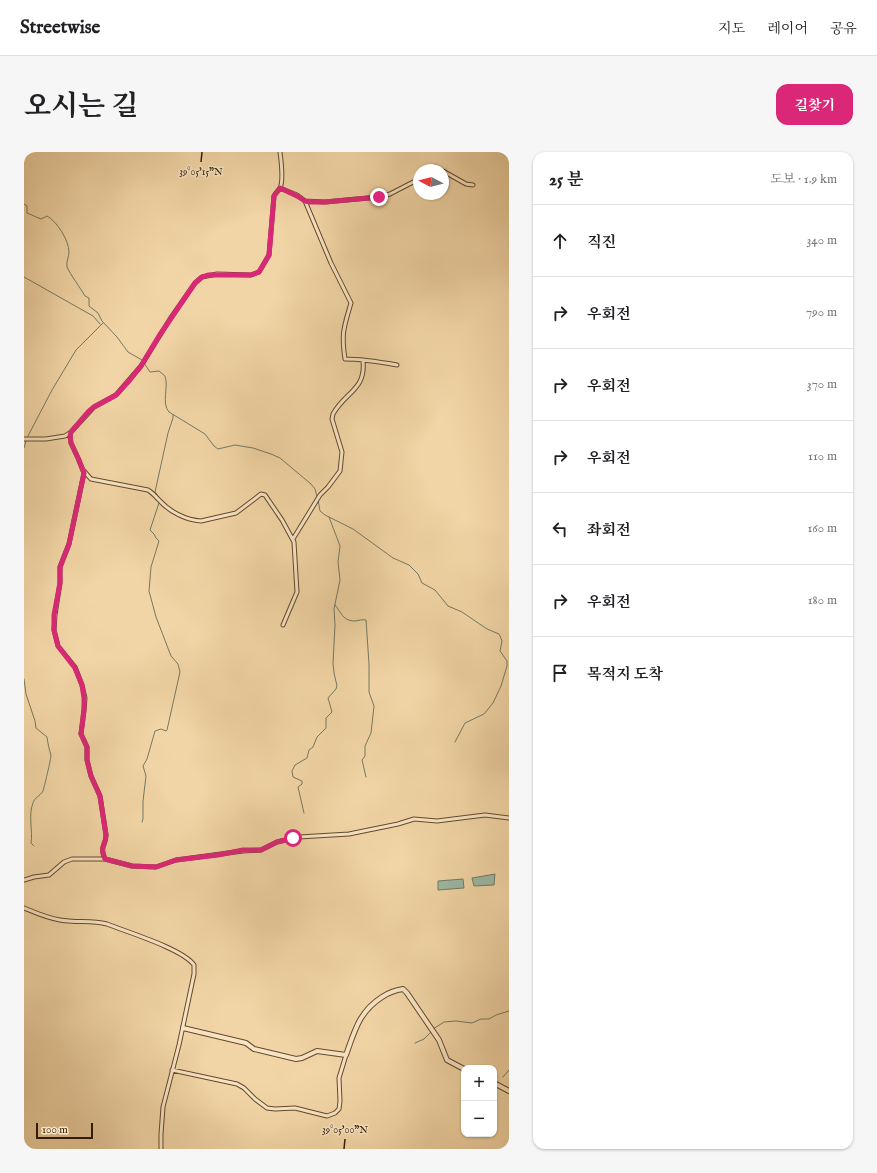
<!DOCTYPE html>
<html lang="ko">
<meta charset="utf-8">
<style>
body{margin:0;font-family:"IM FELL English","Noto Serif KR",serif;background:#f6f6f6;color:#202124}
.controls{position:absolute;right:12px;bottom:12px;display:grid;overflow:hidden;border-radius:8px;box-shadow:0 1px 3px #0004}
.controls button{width:36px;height:36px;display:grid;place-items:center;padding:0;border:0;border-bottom:1px solid #e0e0e0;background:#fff;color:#202124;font:20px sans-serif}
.compass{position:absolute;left:389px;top:12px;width:36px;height:36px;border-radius:50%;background:#fff;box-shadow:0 1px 3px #0004;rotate:277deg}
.scale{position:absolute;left:12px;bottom:10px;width:57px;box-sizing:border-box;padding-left:4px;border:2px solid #351b02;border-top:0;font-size:11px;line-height:14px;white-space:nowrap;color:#351b02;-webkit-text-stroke:3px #f7e4c5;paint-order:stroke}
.stop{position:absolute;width:12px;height:12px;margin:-9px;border:3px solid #db2777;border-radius:50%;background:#fff}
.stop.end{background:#db2777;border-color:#fff;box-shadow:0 1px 4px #0008}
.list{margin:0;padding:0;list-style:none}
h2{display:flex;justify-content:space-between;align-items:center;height:52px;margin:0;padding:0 16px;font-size:17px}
h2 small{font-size:13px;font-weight:400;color:#757577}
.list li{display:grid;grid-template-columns:26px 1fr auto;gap:12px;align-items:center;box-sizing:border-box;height:72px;padding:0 16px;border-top:1px solid #e0e0e0}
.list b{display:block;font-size:15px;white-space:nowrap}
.list em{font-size:13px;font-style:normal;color:#757577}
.icon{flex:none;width:22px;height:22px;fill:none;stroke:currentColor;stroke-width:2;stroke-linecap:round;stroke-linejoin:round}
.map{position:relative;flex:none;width:485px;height:997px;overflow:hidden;border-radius:12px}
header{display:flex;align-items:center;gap:24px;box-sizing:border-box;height:56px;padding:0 20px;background:#fff;border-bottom:1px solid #e0e0e0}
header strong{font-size:19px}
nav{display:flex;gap:22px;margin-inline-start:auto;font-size:14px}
.intro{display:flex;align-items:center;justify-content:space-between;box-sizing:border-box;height:96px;padding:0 24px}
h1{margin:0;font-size:28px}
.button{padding:10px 18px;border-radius:12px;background:#db2777;color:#fff;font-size:14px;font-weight:700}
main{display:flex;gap:24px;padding:0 24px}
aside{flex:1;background:#fff;border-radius:12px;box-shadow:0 1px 3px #0004}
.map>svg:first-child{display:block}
.water{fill:#9bb9a5;stroke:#727a64}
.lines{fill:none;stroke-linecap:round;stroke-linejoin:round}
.stream{stroke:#727a64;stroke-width:1}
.minor-casing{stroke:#644a2b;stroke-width:5}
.tertiary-casing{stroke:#644a2b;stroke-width:6}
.minor{stroke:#f7e4c5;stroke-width:3}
.tertiary{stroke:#f7e4c5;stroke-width:4}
.route{stroke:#db2777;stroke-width:5}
.ticks{fill:none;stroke:#351b02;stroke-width:1.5}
.ticks-label{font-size:10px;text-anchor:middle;fill:#351b02;stroke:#f7e4c5;stroke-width:3;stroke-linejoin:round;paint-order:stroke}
</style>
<header>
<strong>Streetwise</strong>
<nav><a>지도</a><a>레이어</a><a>공유</a></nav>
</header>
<div class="intro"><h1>오시는 길</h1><a class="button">길찾기</a></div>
<main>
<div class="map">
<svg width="485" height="997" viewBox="0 0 485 997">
<rect width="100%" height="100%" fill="#f2d5a6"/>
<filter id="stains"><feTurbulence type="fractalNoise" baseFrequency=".005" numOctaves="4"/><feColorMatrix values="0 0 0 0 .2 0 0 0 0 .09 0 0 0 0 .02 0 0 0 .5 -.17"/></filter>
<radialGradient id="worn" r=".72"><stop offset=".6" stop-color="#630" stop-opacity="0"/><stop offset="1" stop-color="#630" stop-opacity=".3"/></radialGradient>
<path class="water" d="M 471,722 L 470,733 L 450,734 L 448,726 Z
M 439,727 L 440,736 L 414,738 L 414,729 Z"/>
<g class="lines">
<path class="stream" d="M 0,52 L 3,54 L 3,61 L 17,67 L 23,64 C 33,69 45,89 45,100 C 45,105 42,109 43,115 C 46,122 57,137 61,144 L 65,146 L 65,154 L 74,161 L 78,169 L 93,185 L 104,200 L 118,208
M 0,125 L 69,164 L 76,172
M 120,211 L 126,220 L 135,219 L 141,224 C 145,235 137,251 145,260 L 181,282 L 190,294 L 194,297 L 211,293 L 229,296 L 247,302 L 256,306 L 287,332 L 291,337 L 293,345
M 4,284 L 28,238 L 52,198 L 79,171
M 0,296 L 2,289
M 136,347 L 131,340 L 144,281 L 149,266 L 149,263
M 294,348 L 296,359 L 301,363 L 329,377 L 369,406 L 385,413 L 394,422 L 398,431 L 411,438 L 424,454 L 438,460 L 463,477 L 475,482 L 476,484 L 478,489 L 476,499 L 483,509 L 483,514 L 477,534 L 469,551 L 460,562 L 441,571 L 431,590
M 311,453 C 317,460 319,469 330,469 C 334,469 338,467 342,468 L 345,512 L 345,540 L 350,554 L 347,581 L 341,594 L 341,604 L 338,608 L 342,625
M 0,527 L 2,542 L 11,569 L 12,576 L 23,585 C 24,592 25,597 27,603 C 27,607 20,636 19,639 C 16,644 10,646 9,651 C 4,663 9,679 7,691 L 10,694
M 280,661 L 274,635 L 278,632 L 278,629 L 269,625 L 268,619 L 271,613 L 283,606 L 285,598 L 289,595 L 293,585 L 302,576 L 302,566 L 308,560 L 304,546 L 312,537 L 313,534 L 310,521 L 309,511 L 311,473 L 310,457 L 316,428 L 314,410 L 316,394 L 305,365
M 118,670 L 119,667 L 119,649 L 122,624 L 119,614 L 123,607 L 131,579 L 137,577 L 142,579 L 143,578 L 156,520 L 154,512 L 147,504 L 132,465 L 125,439 L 127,415 L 135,389 L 132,386 L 130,382 L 126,378 L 135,351
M 409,877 L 420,870 L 432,869 L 448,871 L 457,867 L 465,867 L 472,863 L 485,859
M 391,891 L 400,887 L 407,880
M 479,925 L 485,918"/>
<defs>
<path id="minor" d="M 406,18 L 411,15 L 417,18
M 419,19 L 442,32 L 449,33
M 256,36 L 273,43 L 281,49 L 307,111 L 327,151 C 320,175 317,181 321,207 C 338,207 356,210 373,213
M 281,49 L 301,50 L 355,45 L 366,42 L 395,27
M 47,280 L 46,284 L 47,291 L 54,306 L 60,321 L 45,392 L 36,415 L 36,431 L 31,463 L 30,478 L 34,494 L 51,515 L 58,533 L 61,546 L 60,558 L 57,582 L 63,595 L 63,608 L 67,624 L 76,644 L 82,683 C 82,694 75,694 81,707
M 0,287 L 22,287 L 41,284 L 47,280 L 70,255 L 92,243 L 117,214 L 146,167 L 171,131 L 178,125 L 193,122 L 227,123 L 235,120 L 245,103 L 250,44 C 252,40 254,39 256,36 C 260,28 257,9 256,0
M 60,319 L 67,327 L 124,338 C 129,341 132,345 136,349 C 146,360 162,368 177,369 L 212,361 L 237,342 L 241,343 L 258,368 L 270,390 L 273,440 L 259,473
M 269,387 L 296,343 L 304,335 L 316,319 L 318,300 L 308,267 L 309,262 C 321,240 342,238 339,209
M 0,728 L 10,725 L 25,723 L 40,710 L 48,707 L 81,707 L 108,714 L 132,715 L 152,708 L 219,699 L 237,698 L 253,690 L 275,685 L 325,682 L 374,672 L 390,667 L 413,669 L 461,663 L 485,666
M 0,756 C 12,761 23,766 36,768 C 52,771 67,768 83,772 C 103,780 159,797 170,813 L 170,822 L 155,893 L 139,955 L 137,982 L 137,997
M 148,918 L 213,932 L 220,936 L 231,947 L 243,956 L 251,957 L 271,956 L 303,964 L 311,961 L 315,957 L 316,949 L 315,926 L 322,903"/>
<path id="tertiary" d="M 159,876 L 222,891 L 230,897 L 272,907 L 278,906 L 293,899 L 322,903 C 331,878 335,860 358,845 C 364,841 372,838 379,837 L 383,841 L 415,888 L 423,908 L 440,917
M 470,931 L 485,939"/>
</defs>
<use href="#minor" class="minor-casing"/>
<use href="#tertiary" class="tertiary-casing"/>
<use href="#minor" class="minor"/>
<use href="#tertiary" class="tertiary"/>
</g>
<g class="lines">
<path class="route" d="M 269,686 L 253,690 L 237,698 L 219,698 L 194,703 L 152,708 L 132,715 L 108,714 L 81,707 C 75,693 82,694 82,683 L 76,644 L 67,624 L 63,608 L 63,595 L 57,582 L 60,558 L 60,546 L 58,533 L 51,516 L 34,494 L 30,478 L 30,463 L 36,431 L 36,415 L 45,392 L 60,321 L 54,306 L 47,291 L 46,284 L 47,280 L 65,259 L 70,255 L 92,243 L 105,229 L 117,214 L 135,184 L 171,131 L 178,125 L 184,123 L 227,123 L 235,120 L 245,103 L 250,44 L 256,36 L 273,44 L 281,49 L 286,50 L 301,50 L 355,45"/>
</g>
<path class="ticks" d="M 177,10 L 178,0M 320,997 L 321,987"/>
<g class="ticks-label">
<text x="177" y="23">39°05'15"N</text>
<text x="321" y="981">39°05'00"N</text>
</g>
<rect width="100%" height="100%" filter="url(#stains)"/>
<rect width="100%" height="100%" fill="url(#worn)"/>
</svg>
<div class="controls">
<button>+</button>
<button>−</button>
</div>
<svg class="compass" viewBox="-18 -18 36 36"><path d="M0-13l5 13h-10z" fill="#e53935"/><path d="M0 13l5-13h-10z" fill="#757577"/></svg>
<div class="scale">100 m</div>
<div class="stop" style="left:269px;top:686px"></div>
<div class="stop end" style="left:355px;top:45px"></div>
</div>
<aside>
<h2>25 분<small>도보 · 1.9 km</small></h2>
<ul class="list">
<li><svg class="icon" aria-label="ahead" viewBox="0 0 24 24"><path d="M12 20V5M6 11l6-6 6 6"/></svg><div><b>직진</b></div><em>340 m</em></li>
<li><svg class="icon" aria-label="right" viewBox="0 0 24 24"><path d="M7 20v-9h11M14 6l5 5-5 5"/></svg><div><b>우회전</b></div><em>790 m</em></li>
<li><svg class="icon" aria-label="right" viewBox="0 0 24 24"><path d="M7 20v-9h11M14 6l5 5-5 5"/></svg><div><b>우회전</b></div><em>370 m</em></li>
<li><svg class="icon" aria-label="right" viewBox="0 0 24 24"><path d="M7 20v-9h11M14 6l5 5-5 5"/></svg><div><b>우회전</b></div><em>110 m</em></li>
<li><svg class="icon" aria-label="left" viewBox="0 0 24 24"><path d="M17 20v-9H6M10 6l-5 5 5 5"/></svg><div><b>좌회전</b></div><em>160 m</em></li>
<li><svg class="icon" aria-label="right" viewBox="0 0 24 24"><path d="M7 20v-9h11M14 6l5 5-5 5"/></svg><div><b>우회전</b></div><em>180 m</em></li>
<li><svg class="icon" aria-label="arrive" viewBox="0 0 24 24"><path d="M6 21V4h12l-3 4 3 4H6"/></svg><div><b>목적지 도착</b></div></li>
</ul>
</aside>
</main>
